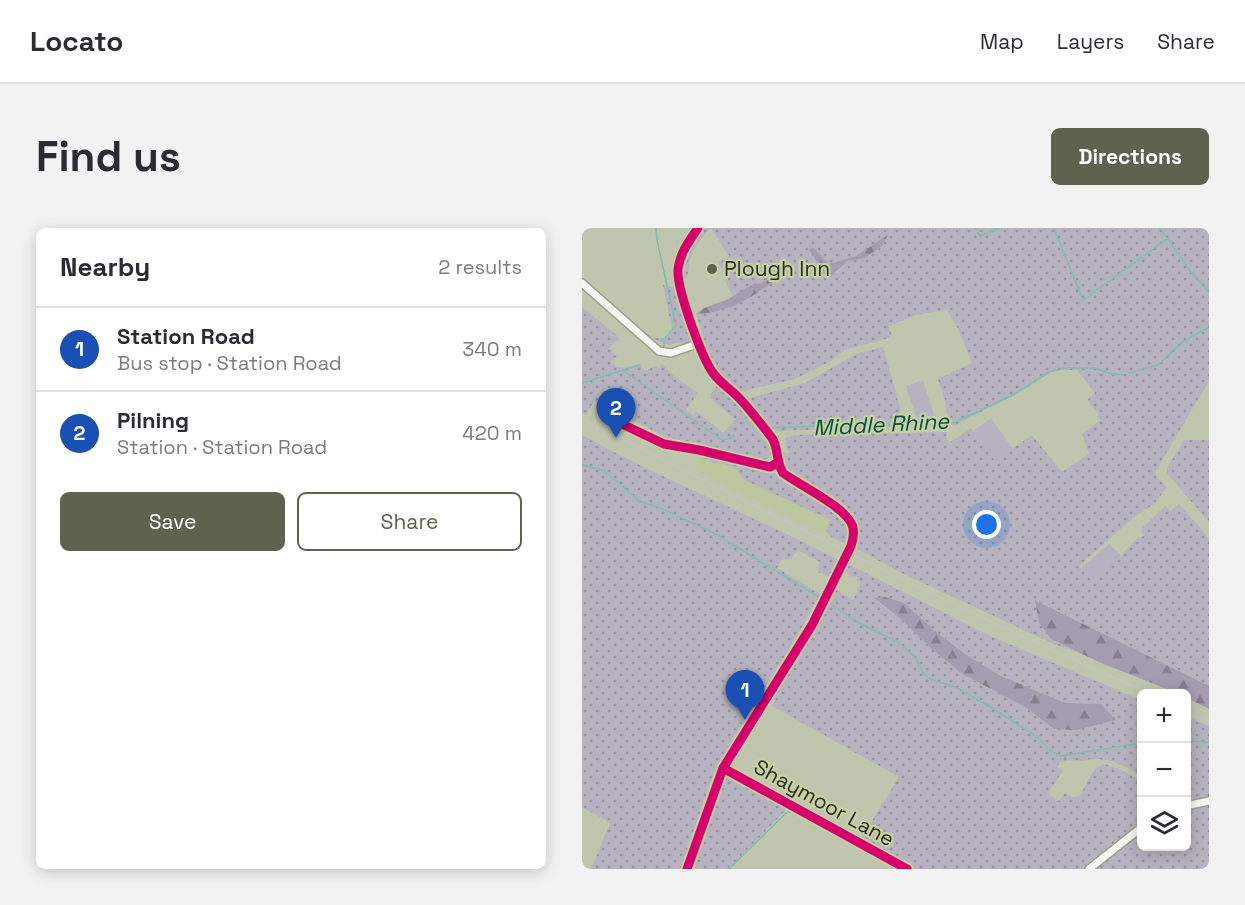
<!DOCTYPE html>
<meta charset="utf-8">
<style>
body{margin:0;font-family:"Space Grotesk",sans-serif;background:#f2f2f3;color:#2b2b33}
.controls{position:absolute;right:18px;bottom:18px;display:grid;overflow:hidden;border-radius:9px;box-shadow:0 3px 15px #0003}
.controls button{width:54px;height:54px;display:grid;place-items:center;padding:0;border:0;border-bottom:2px solid #e1e1e2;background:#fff;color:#2b2b33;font:30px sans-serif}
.you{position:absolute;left:405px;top:297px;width:21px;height:21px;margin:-15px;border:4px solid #fff;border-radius:50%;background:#1a73e8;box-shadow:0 0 0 9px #1a73e833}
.badge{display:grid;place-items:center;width:39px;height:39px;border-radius:50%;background:#5e634f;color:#fff;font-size:20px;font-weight:700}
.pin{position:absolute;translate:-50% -50px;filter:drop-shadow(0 2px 3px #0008)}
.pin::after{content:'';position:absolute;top:32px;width:21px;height:18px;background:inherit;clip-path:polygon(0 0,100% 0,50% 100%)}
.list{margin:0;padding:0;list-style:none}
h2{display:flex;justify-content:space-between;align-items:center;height:78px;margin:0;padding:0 24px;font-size:26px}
h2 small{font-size:20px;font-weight:400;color:#7c7c81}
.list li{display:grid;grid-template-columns:39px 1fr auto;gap:18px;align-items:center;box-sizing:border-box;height:84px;padding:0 24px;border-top:2px solid #e1e1e2}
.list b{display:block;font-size:22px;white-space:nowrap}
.list p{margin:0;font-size:20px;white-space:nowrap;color:#7c7c81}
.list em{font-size:20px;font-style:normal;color:#7c7c81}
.actions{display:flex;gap:12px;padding:18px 24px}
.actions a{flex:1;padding:14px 0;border:2px solid #5e634f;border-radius:9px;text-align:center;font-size:21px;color:#5e634f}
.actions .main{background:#5e634f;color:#fff}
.icon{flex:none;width:33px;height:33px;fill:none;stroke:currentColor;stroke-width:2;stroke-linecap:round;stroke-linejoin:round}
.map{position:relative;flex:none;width:627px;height:641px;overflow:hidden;border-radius:9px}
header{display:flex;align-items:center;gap:36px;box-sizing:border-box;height:84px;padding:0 30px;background:#fff;border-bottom:2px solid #e1e1e2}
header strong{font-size:28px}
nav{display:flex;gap:33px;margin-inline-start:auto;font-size:21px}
.intro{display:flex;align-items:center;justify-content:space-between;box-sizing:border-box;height:144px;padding:0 36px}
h1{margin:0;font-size:42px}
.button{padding:15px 27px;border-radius:9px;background:#5e634f;color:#fff;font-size:21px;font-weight:700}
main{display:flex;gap:36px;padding:0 36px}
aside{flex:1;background:#fff;border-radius:9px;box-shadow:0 3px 15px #0003}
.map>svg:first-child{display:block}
.built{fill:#bdc79f}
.grass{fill:url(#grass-dots);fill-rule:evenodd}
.forest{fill:url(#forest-firs)}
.pitch{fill:#b6b2bf}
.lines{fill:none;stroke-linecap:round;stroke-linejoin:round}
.stream{stroke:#80beaa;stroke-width:1.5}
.street-casing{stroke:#9da18f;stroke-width:10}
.secondary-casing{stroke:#9da18f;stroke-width:12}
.street{stroke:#f6f6f3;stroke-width:7}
.secondary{stroke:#f6f6f3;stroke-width:9}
.rail{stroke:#c3c5be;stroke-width:1.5}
.cycleway-casing{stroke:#c6d0a3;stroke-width:13}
.cycleway{stroke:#d6006c;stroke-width:9}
.poi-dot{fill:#5e634f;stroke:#c6d0a3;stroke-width:2}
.labels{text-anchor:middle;stroke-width:4.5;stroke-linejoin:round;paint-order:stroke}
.poi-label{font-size:21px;fill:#2a2e1c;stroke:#c6d0a3;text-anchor:start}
.street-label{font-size:21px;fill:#2a2e1c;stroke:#c6d0a3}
.water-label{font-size:22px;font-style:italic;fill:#004e42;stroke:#c6d0a3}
</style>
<header>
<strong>Locato</strong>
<nav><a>Map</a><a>Layers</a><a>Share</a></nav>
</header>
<div class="intro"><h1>Find us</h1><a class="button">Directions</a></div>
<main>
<aside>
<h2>Nearby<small>2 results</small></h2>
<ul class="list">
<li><span class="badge" style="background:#1a4fb4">1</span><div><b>Station Road</b><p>Bus stop · Station Road</p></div><em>340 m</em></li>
<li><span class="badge" style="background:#1a4fb4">2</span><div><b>Pilning</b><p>Station · Station Road</p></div><em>420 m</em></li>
</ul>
<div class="actions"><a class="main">Save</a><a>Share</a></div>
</aside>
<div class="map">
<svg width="627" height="641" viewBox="0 0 627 641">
<defs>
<pattern id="grass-dots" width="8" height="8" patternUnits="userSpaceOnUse" patternTransform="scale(1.5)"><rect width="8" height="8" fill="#b6b2bf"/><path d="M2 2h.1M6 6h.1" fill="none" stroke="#94919a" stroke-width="1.8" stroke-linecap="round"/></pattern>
<pattern id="forest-firs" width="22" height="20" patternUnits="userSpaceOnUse" patternTransform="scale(1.5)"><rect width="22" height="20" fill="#a49cb1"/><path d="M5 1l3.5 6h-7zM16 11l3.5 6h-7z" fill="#86808f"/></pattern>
</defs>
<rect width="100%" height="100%" fill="#c0c6ae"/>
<path class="built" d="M 119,228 L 130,235 L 143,236 L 155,241 L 158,248 L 248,293 L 243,306 L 112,242 Z"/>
<path class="grass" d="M 116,0 L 128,0 C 120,10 111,21 107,34 C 106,41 107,47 103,53 L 100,53 L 96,44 Z
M 129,0 L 627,0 L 627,153 L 572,246 L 585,259 L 573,275 L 552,289 L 497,338 L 511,353 L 540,328 L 539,327 L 556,309 L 558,311 L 562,307 L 560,305 L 560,300 L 583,278 L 588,283 L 597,276 L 627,310 L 627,458 L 454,372 L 469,411 L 495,424 L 474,417 L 317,344 L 272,319 L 271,293 L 207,246 L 203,240 L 197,223 L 205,225 L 208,224 L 205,222 L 203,210 L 213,207 L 365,204 L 364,210 L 367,215 L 389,200 L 413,233 L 450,207 L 480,244 L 507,226 L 500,206 L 519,192 L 515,189 L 517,186 L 505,172 L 513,165 L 495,142 L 481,142 L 470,144 L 435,166 L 373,197 L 366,194 L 363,173 L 356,151 L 390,135 L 376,101 L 365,82 L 334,87 L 307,98 L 309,106 L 307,110 L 263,122 L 247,134 L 213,151 L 157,164 C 122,137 127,122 114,86 C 139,86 183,66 198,46 L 177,57 L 173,55 L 151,68 L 143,53 L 146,51 L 136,34 L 147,28 ZM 305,9 L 300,18 L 283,30 L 266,33 L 255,45 L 241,45 L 231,19 L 247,36 L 274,28 Z
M 81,57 L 91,59 L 91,57 L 111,107 L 106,116 L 100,117 L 99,114 L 86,117 L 71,110 L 83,110 L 90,101 Z
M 0,79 L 38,110 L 27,120 L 35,128 L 28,134 C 38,143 46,139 58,135 L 62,143 L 74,138 L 77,140 L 80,136 L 93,149 L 116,165 L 104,182 L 111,187 L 114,183 L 141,205 L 153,191 L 127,169 L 135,158 C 142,165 151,169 157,176 C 164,183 191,215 191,223 C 190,228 185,231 182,233 L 170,233 L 86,210 L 12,173 L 4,187 L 0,185 Z
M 301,119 L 314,164 L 322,199 L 194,203 L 184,195 L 167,170 L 223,155 L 276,125 Z
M 0,207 C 85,254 175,289 260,334 L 251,350 L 236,344 L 238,334 L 216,322 L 208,332 L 200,331 L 195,340 L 241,368 L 236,371 L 192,447 L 138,533 L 128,555 L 99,641 L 9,641 L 28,595 L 0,579 Z
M 602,212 L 627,212 L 627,294 L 585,245 L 585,240 Z
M 113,225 C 136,227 178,237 198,247 C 210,254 221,264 233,271 C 249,282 266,288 269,310 L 265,317 L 251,310 L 244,303 L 248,292 L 165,253 L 158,248 L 155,241 L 143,236 L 130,235 Z
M 266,336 L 408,408 L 559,472 L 559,547 C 545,540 529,530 513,531 C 508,531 503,533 498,533 C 491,533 485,532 478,534 L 475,539 L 481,542 L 466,566 L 477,573 L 483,565 L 490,569 L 497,568 C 507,555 505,546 521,536 C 536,539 548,546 559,554 L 559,593 L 500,641 L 334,641 L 278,612 L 317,549 L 190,478 L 193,473 L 188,471 L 245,379 L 253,361 L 271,372 L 279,355 L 275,352 L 276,349 L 272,348 L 271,349 L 262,344 ZM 292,371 L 352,402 L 383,426 L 419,448 L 483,475 L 519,476 L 472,501 L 443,479 L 382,447 L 351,422 L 319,391 Z
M 605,489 L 627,498 L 627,568 L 605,573 Z
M 147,547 L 205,581 L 146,641 L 110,641 L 139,558 L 143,550 Z
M 627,576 L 627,641 L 513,641 L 559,603 L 560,618 L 604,618 L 605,581 Z"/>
<path class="forest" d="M 306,7 L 300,18 L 283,30 L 266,33 L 247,50 L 241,45 L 240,41 L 227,22 L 231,19 L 247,36 L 274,28 Z
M 199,45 C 183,65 141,87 114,86 L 122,80 L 146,71 L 173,55 L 177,56 Z
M 303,369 L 322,375 L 352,402 L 383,426 L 419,448 L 483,475 L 519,476 L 534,492 L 494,502 L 472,501 L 443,479 L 382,447 L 351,422 L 319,391 L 292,370 Z
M 453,372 L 627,458 L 627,481 L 605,470 L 604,466 L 595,465 L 519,435 L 469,411 L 457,394 Z"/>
<path class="pitch" d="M 341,152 L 352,187 L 335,192 L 324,158 Z
M 409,190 L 431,221 L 413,233 L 391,203 Z
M 527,316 L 540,328 L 512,353 L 499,340 Z"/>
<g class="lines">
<path class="stream" d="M 74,0 L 75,12 L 94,98 L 83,110 L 81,122
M 393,0 L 398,8 L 417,0
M 472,0 L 501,72 L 585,11
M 578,0 L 609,44 L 627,64
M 42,143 L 140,212 L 147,211 L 152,208
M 547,145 L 576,137 L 599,115 L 627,99
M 0,155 L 58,137
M 188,200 L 271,197 L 369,196 L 431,167 L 467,144 L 481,140 L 513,140 L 530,146 L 541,147
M 0,237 L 17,241 L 25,245 L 57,273 L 76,279 L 132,305 L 240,371
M 247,375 L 275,394 L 317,415 L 333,429 L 341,445 L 348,451 L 376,460 L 410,480 L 455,509 L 469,523 L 479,528 L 560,515
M 604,513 L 627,514
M 147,641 L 204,585 L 211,583 L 317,641"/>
<defs>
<path id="street" d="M 0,55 L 77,123 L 89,125 L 118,115
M 42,197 L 82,216 L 117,222 L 188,239 L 195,235
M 141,540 L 325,641
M 604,578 L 627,573
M 507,641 L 560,599"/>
<path id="secondary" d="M 105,641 L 141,540 L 230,397 L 269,318 C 271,312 272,306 271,300 C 267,280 217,257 201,245 C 193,231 197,221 190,210 C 180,197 169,183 158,171 C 149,161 139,156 131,145 C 120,130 94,60 96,41 C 98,25 107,13 116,0"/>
</defs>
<use href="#street" class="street-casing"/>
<use href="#secondary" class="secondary-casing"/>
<use href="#street" class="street"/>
<use href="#secondary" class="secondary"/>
<path class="rail" d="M 0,191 C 188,286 376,382 569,466
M 604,484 L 627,493"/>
<defs>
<path id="cycleway" d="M 42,197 L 82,216 L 117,222 L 188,239 L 195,235
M 141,540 L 325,641
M 105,641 L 141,540 L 230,397 L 269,318 C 271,312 272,306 271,300 C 267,280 217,257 201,245 C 193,231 197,221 190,210 C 180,197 169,183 158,171 C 149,161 139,156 131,145 C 120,130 94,60 96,41 C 98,25 107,13 116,0"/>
</defs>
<use href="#cycleway" class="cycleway-casing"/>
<use href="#cycleway" class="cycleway"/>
</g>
<circle class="poi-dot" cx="130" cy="41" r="6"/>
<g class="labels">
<g class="poi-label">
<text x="142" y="48">Plough Inn</text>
</g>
<g class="street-label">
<text transform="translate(242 575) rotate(29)" y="7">Shaymoor Lane</text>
</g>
<g class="water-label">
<text transform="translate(299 196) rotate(-3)" y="8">Middle Rhine</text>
</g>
</g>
</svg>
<div class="controls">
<button>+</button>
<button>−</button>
<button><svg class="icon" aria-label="layers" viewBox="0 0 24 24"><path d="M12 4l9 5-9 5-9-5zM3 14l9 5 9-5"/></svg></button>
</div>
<div class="you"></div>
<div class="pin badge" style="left:163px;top:492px;background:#1a4fb4">1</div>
<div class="pin badge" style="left:34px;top:210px;background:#1a4fb4">2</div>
</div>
</main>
